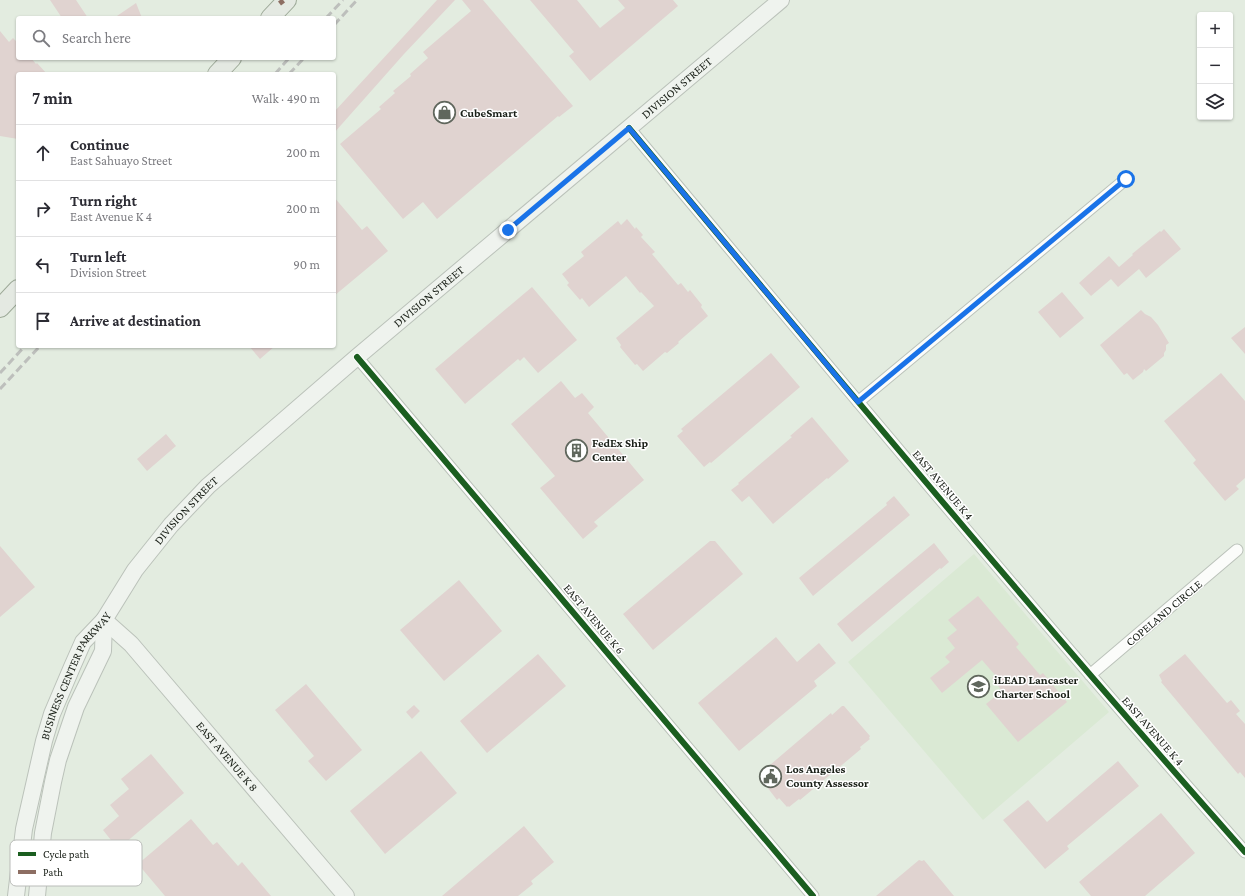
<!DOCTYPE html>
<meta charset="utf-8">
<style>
body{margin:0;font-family:"Crimson Pro",serif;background:#f2f2f3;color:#2b2b33}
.controls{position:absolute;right:12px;top:12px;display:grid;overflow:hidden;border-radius:4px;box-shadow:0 1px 3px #0004}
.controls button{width:36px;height:36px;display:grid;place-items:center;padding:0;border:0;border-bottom:1px solid #e1e1e2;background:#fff;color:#2b2b33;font:20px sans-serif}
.stop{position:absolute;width:12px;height:12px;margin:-9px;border:3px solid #1a73e8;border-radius:50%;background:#fff}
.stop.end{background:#1a73e8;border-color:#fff;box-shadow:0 1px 4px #0008}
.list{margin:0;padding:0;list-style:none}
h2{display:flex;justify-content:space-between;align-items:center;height:52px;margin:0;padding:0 16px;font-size:17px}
h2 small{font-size:13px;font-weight:400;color:#7c7c81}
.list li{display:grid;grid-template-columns:26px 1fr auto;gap:12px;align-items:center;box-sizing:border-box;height:56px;padding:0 16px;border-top:1px solid #e1e1e2}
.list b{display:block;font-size:15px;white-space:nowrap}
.list p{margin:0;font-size:13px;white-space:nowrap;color:#7c7c81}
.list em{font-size:13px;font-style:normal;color:#7c7c81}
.icon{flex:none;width:22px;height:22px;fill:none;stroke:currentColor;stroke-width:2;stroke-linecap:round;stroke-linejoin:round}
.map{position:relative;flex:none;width:1245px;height:896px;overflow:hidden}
.search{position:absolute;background:#fff;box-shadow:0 1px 3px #0004;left:16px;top:16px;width:320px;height:44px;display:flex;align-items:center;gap:10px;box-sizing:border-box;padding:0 14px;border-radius:4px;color:#7c7c81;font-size:15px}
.panel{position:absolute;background:#fff;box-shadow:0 1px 3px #0004;left:16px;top:72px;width:320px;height:276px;border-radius:4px}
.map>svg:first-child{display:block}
.built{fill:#dae9d4}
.building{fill:#e0d3d0}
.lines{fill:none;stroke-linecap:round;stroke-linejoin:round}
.street-casing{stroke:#bbc2ba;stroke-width:13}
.secondary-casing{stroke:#bbc2ba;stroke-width:18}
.primary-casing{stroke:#9da998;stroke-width:20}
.street{stroke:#fbfcfa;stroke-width:11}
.secondary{stroke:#eff3ee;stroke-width:16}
.primary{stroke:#e4e9e2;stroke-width:18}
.rail{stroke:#bdbfbc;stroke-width:3;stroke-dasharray:8 4;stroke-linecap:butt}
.quiet{stroke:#8d6e63;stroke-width:5;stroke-dasharray:10 5;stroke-linecap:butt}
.cycleway-casing{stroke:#fff;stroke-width:8}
.cycleway{stroke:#1b5e20;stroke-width:6}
.route{stroke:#1a73e8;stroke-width:5}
.labels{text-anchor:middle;stroke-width:3;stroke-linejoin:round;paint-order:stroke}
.street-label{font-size:12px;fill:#191f17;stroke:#fff}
.poi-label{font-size:12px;font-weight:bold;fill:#191f17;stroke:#fff;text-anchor:start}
.key{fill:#fff;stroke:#babcb9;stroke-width:1}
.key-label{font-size:11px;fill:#191f17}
</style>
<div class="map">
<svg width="1245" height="896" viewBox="0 0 1245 896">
<rect width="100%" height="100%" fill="#e3ece0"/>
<path class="built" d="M 974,554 L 1109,712 L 983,820 L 848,662 Z"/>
<path class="building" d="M 50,0 L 76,0 L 88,18 L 62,18 Z
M 437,0 L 455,0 L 404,54 L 334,133 L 334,112 Z
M 462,0 L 483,0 L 573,106 L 559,117 L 558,116 L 437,219 L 423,202 L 403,219 L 340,144 L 381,109 L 379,107 L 395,93 L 393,91 L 411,76 L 410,74 L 428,58 L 423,52 L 471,11 Z
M 530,0 L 577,0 L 600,28 L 625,8 L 618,0 L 673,0 L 678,6 L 590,81 L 569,56 L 574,52 Z
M 136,3 L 142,18 L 114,18 Z
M 0,31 L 9,42 L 13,38 L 18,43 L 18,58 L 31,58 L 36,64 L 37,63 L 47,74 L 18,74 L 18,139 L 0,136 Z
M 334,197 L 362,230 L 367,226 L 388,251 L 334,296 Z
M 627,219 L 635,229 L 636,227 L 643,235 L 641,237 L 655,252 L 652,254 L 678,285 L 681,283 L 688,292 L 690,290 L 702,305 L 701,307 L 708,316 L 678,342 L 679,343 L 667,353 L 665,352 L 643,371 L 637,364 L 635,365 L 620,347 L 621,345 L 616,338 L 654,306 L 641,292 L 640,293 L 626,276 L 589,307 L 582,298 L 580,300 L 567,285 L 569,283 L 562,274 L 584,256 L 581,252 L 618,221 L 621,225 Z
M 1164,229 L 1181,249 L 1146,278 L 1139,269 L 1118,287 L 1111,279 L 1091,296 L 1079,283 L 1109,256 L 1119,267 L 1133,255 L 1132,254 L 1160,231 L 1161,232 Z
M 532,287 L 577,340 L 538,373 L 524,357 L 520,361 L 518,359 L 465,404 L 435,369 Z
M 1062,292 L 1084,318 L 1060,338 L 1038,312 Z
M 1141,310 L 1145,314 L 1151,317 L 1158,325 L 1169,343 L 1166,345 L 1166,350 L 1164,353 L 1164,356 L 1146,371 L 1144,369 L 1143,372 L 1133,380 L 1127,373 L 1124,375 L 1100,345 Z
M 1245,327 L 1245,354 L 1231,338 Z
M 249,346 L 275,346 L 260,359 Z
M 771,353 L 800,387 L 711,463 L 710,462 L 704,467 L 677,436 L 683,431 L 681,429 Z
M 1221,373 L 1245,401 L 1245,478 L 1236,486 L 1239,489 L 1225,501 L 1193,463 L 1196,460 L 1164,421 Z
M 561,381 L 575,398 L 582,393 L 594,407 L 588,413 L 644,480 L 594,522 L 598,526 L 583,539 L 540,488 L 555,476 L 511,424 Z
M 812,417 L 849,461 L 828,479 L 827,478 L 773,524 L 749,496 L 742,502 L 731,490 L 739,484 L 738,483 L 792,437 L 790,436 Z
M 166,434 L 176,446 L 147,471 L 137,459 Z
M 894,496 L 910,515 L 813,596 L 799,578 L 887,505 L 886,503 Z
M 710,541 L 715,541 L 743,574 L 653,650 L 623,614 Z
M 934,543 L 949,562 L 941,569 L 940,568 L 852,642 L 837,624 Z
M 0,546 L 35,587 L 0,617 Z
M 459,580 L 502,631 L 444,681 L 400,630 Z
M 978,596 L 1019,644 L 1016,647 L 1040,675 L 1043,673 L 1067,702 L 1018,742 L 986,704 L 1002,691 L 992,678 L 995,675 L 982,660 L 942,693 L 930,678 L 950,662 L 945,657 L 955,648 L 947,638 L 957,630 L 948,620 Z
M 776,637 L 797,662 L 819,643 L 836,663 L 814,681 L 817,686 L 739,751 L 698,703 Z
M 538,654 L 566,686 L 487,753 L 460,721 Z
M 1185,654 L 1227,703 L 1231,700 L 1240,711 L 1236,714 L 1245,724 L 1245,778 L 1240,772 L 1238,774 L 1161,682 L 1162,681 L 1159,675 Z
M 306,684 L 362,750 L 326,781 L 308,761 L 314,756 L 275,710 Z
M 414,705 L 420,711 L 412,719 L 406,712 Z
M 842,706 L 844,706 L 870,736 L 869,738 L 870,739 L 860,747 L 861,749 L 800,800 L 799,799 L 789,807 L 788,806 L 787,807 L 779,798 L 777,800 L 767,787 L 768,786 L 761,777 L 762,776 L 761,775 L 771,766 L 770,765 L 831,713 L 832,715 Z
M 421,751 L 457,793 L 385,854 L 350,811 Z
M 151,754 L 184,793 L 118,849 L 103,830 L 119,816 L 110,805 L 129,789 L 121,779 Z
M 1118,761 L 1139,786 L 1067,846 L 1069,849 L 1045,869 L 1003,820 L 1028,800 L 1047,822 Z
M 1161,813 L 1195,853 L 1145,896 L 1091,896 L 1079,882 Z
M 191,819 L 213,845 L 217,842 L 238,866 L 242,862 L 271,896 L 165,896 L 138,864 Z
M 524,826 L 554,862 L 531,881 L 533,884 L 518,896 L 442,896 Z
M 919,860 L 922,861 L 924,860 L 954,896 L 876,896 Z"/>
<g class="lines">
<defs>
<path id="street" d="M 629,128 C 832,371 1035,615 1245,852
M 357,357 L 813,896
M 858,402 L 1126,179
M 1090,675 L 1237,550"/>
<g id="secondary">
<path id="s1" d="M 104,620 L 131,644 L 346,896"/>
<path id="s2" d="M 16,896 L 24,829 L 44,741 L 52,714 L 72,667 L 83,642 L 104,620 L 135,570 L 171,525 L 208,486 L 357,357 L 781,0"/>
<path d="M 37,896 L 43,833 L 53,782 L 58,760 L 76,707 L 103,651 L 104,620"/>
</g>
<path id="primary" d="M 270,18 L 287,0
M 217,74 L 232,58
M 0,308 L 18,289"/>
</defs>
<use href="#street" class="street-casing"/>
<use href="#secondary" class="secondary-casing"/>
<use href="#primary" class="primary-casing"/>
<use href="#street" class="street"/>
<use href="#secondary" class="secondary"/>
<use href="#primary" class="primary"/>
<path class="rail" d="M 326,18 L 343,0
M 334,25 L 357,0
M 275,74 L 289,58
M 289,74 L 304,58
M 0,373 L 25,346
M 0,389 L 40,346"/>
<path class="quiet" d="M 280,0 L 283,4"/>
<defs>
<path id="cycleway" d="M 629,128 C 832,371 1035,615 1245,852
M 357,357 L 813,896"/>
</defs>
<use href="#cycleway" class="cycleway-casing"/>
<use href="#cycleway" class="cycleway"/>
</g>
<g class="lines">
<path class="route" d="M 508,230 L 629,128 L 858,402 L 1126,179"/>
</g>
<defs>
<symbol id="shop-ring" viewBox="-11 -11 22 22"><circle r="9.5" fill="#fff" stroke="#60675d" stroke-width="1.5"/><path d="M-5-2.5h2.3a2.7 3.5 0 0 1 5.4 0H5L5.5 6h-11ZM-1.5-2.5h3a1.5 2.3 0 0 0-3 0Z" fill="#60675d"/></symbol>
<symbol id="building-ring" viewBox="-11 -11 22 22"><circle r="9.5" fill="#fff" stroke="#60675d" stroke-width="1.5"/><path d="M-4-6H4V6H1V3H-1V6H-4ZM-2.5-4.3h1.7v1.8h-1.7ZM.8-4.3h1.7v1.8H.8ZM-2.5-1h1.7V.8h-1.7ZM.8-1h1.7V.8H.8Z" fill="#60675d"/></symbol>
<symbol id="school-ring" viewBox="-11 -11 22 22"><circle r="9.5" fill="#fff" stroke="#60675d" stroke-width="1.5"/><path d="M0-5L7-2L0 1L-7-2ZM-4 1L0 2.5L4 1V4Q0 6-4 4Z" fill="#60675d"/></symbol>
<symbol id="civic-ring" viewBox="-11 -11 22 22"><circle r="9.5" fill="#fff" stroke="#60675d" stroke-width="1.5"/><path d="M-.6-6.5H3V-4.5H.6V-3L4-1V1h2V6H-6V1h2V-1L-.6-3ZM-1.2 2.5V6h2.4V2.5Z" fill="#60675d"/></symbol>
</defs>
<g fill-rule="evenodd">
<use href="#shop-ring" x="432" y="100" width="25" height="25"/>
<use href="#building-ring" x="564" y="438" width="25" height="25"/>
<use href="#school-ring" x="966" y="674" width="25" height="25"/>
<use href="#civic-ring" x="758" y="764" width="25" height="25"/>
</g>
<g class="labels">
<g class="street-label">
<text dy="4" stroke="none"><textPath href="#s2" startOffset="1080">DIVISION STREET</textPath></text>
<text dy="4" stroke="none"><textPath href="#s2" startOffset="756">DIVISION STREET</textPath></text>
<text transform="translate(943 485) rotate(50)" y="4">EAST AVENUE K 4</text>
<text dy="4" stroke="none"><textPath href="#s2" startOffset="432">DIVISION STREET</textPath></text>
<text transform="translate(1164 613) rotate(-40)" y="4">COPELAND CIRCLE</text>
<text transform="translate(594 619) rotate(50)" y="4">EAST AVENUE K 6</text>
<text dy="4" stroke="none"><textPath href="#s2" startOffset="231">BUSINESS CENTER PARKWAY</textPath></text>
<text transform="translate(1153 731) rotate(49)" y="4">EAST AVENUE K 4</text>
<text dy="4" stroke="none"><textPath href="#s1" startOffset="184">EAST AVENUE K 8</textPath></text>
</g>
<g class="poi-label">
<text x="460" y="117">CubeSmart</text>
<text x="592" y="447">FedEx Ship<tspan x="592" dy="14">Center</tspan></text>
<text x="994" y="684">iLEAD Lancaster<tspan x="994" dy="14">Charter School</tspan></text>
<text x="786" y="773">Los Angeles<tspan x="786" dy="14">County Assessor</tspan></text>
</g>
</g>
<rect x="10" y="840" width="132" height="46" rx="6" class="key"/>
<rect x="18" y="852" width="18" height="4" fill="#1b5e20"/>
<rect x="18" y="870" width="18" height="4" fill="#8d6e63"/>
<g class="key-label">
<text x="43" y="858">Cycle path</text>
<text x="43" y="876">Path</text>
</g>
</svg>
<div class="controls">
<button>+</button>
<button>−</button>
<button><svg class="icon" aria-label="layers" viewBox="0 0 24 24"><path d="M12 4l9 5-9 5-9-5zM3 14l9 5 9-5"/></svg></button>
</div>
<div class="stop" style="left:1126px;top:179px"></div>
<div class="stop end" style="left:508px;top:230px"></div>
<div class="search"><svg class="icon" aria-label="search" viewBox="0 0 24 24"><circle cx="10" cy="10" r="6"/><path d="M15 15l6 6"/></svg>Search here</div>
<section class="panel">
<h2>7 min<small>Walk · 490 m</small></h2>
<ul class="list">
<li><svg class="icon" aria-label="ahead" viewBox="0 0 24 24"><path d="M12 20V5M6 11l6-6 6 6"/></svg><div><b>Continue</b><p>East Sahuayo Street</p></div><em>200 m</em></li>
<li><svg class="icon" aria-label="right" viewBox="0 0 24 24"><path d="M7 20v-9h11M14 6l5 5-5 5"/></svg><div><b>Turn right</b><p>East Avenue K 4</p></div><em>200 m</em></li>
<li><svg class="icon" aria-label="left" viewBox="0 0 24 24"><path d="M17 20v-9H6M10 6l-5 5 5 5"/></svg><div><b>Turn left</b><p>Division Street</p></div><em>90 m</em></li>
<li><svg class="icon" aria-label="arrive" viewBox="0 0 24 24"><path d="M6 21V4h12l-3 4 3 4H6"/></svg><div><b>Arrive at destination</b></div></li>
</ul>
</section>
</div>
